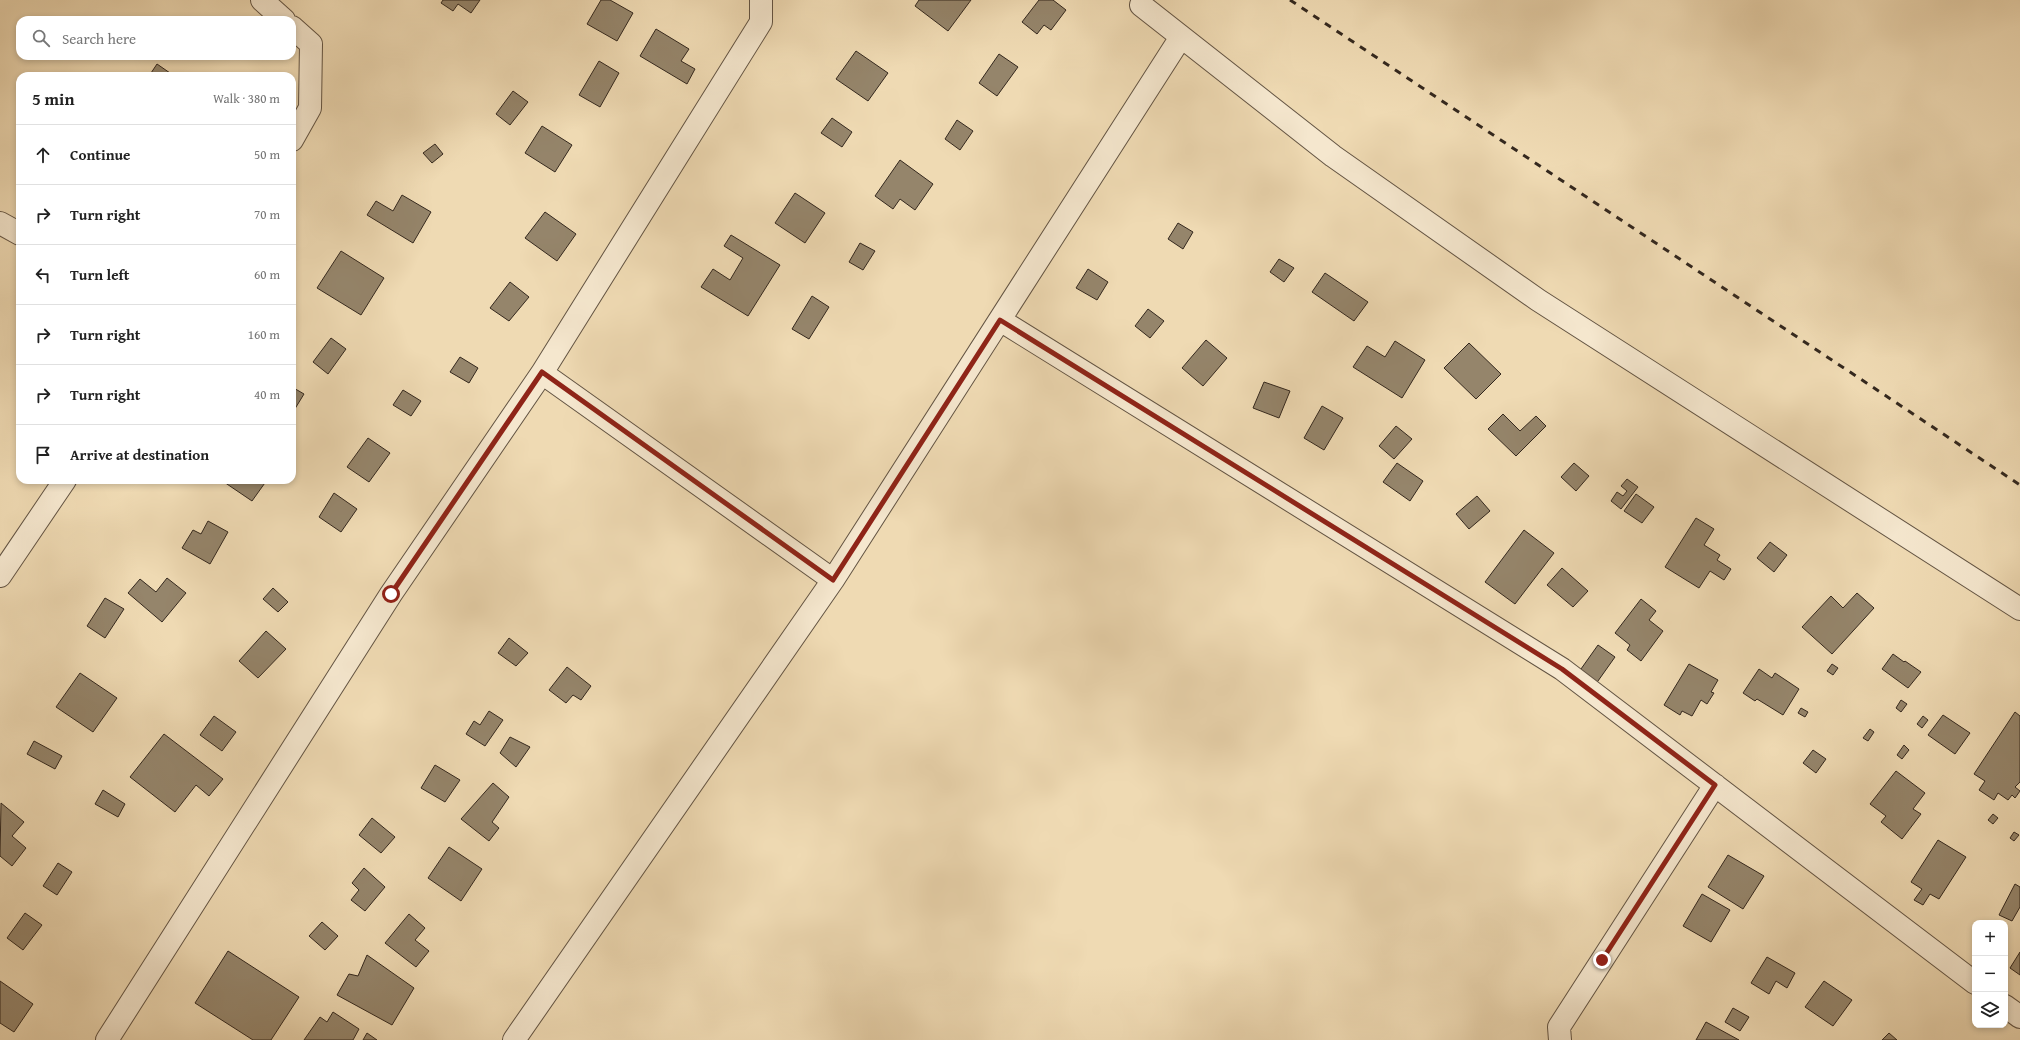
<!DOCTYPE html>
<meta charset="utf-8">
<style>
body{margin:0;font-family:"Gentium Book Plus",serif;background:#f6f6f6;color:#222}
.controls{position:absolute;right:12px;bottom:12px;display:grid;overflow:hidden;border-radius:8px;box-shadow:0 2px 6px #0003}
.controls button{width:36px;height:36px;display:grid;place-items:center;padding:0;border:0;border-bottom:1px solid #e0e0e0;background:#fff;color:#222;font:20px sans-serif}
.stop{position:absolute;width:12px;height:12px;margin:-9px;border:3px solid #8f2418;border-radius:50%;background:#fff}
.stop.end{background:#8f2418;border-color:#fff;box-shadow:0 1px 4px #0008}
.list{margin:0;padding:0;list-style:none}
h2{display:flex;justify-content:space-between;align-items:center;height:52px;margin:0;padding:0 16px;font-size:17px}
h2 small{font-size:13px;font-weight:400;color:#767676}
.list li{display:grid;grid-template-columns:26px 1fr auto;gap:12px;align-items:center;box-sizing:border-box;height:60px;padding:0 16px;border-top:1px solid #e0e0e0}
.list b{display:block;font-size:15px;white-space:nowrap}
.list em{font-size:13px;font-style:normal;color:#767676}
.icon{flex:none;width:22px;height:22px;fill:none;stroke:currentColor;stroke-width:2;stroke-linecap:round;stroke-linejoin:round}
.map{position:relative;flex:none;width:2020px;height:1040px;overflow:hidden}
.search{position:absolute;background:#fff;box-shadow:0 2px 6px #0003;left:16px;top:16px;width:280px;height:44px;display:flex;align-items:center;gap:10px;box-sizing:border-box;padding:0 14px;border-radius:12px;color:#767676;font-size:15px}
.panel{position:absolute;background:#fff;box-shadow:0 2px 6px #0003;left:16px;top:72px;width:280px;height:412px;border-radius:12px}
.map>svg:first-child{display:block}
.building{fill:#95856b;stroke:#34281e}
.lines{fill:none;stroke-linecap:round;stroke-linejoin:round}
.street-casing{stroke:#635443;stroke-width:24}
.street{stroke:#f5e7ce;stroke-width:22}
.rail{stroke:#34281e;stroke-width:3;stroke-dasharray:7 7;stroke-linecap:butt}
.route{stroke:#8f2418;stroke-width:5}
</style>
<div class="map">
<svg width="2020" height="1040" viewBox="0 0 2020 1040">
<rect width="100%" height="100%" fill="#efdab3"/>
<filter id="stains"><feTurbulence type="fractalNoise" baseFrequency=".005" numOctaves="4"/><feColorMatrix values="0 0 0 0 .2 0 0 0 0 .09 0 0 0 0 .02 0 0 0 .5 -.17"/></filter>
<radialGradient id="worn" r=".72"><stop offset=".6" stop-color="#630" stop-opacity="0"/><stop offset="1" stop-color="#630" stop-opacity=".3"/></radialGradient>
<path class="building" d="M 443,0 L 480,0 L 471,13 L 458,4 L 453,11 L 441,3 Z
M 601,0 L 610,0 L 633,13 L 617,41 L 587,24 Z
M 919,0 L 971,0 L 948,31 L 915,6 Z
M 1039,0 L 1053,0 L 1066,10 L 1051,30 L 1044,25 L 1037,34 L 1022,22 Z
M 656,29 L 689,49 L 681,61 L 695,69 L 687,84 L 640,56 Z
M 856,51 L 888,73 L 868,101 L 836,79 Z
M 999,54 L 1018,67 L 997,96 L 979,83 Z
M 599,61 L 619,73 L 600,107 L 579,95 Z
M 157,64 L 170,73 L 169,76 L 149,76 Z
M 513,91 L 528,102 L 510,125 L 496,114 Z
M 832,118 L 852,132 L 842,147 L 821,133 Z
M 957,120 L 973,131 L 960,150 L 945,139 Z
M 542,126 L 572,145 L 555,172 L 525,153 Z
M 435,144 L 443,154 L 432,163 L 423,153 Z
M 900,160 L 933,184 L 915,210 L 900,199 L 893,209 L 875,196 Z
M 795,193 L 825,213 L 805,243 L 775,223 Z
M 402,195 L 431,212 L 413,243 L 367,215 L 376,201 L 393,211 Z
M 545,212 L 576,234 L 557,261 L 525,238 Z
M 1178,223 L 1193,232 L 1183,249 L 1168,239 Z
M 731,235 L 780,265 L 748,316 L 701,287 L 713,269 L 730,280 L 743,258 L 724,246 Z
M 860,243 L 875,251 L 863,270 L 849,262 Z
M 341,251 L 384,278 L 361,315 L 317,288 Z
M 1279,259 L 1294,268 L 1284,282 L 1270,272 Z
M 1088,269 L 1108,282 L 1097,300 L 1076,288 Z
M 1325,273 L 1368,302 L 1354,321 L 1312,292 Z
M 510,282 L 529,297 L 509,321 L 490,308 Z
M 812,296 L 829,307 L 809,339 L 792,329 Z
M 1148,309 L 1164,321 L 1150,338 L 1135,326 Z
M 331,338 L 346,349 L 328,374 L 313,362 Z
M 1206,340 L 1227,358 L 1203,386 L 1182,368 Z
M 1395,341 L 1425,360 L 1402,398 L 1353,367 L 1367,346 L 1385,357 Z
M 1469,343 L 1501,374 L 1476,399 L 1444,368 Z
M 460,357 L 478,368 L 469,383 L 450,372 Z
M 1264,382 L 1290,391 L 1279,418 L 1253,408 Z
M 292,387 L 304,394 L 293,412 L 292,411 Z
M 403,390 L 421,401 L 411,416 L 393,405 Z
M 1322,406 L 1343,418 L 1324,450 L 1304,438 Z
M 1503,414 L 1520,431 L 1536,416 L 1546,426 L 1516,456 L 1488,429 Z
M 1396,426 L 1412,439 L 1394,459 L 1379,446 Z
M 368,438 L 390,453 L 369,482 L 347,467 Z
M 1397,463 L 1423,481 L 1410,501 L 1383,482 Z
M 1574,463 L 1589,476 L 1576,491 L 1561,477 Z
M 1627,479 L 1638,487 L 1621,509 L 1611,501 L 1617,492 L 1623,496 L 1627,491 L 1621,486 Z
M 221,480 L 267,480 L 252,501 Z
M 334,493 L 357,509 L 341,532 L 319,517 Z
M 1636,494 L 1654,507 L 1642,523 L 1624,511 Z
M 1477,496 L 1490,511 L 1469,529 L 1456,514 Z
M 1696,518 L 1714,529 L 1704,545 L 1720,555 L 1717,560 L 1731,569 L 1724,580 L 1710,571 L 1699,588 L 1665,567 Z
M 208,521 L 228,532 L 210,564 L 182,548 L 193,530 L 201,534 Z
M 1524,530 L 1554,553 L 1515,604 L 1485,582 Z
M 1770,542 L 1787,555 L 1774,572 L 1757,558 Z
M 1562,568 L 1588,591 L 1573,607 L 1547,585 Z
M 167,578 L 186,593 L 162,622 L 128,593 L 140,579 L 156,592 Z
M 273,588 L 288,602 L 278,612 L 263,599 Z
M 1857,593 L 1874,608 L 1832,654 L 1802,627 L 1831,596 L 1843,608 Z
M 105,598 L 124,609 L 105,638 L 87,626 Z
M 1641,599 L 1656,611 L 1649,620 L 1663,631 L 1641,661 L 1627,650 L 1630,645 L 1615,633 Z
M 266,631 L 286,649 L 258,678 L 239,661 Z
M 509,638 L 528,653 L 516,666 L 498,653 Z
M 1598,645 L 1615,657 L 1593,688 L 1576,676 Z
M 1893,654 L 1904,662 L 1905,661 L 1921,672 L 1908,688 L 1882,669 Z
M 1689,664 L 1718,680 L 1711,692 L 1714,693 L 1707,704 L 1701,700 L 1692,716 L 1682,711 L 1680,715 L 1664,705 Z
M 1832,664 L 1838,668 L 1833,675 L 1827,671 Z
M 567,667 L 591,686 L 581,700 L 573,695 L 566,703 L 549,690 Z
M 1759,669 L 1772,678 L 1775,673 L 1799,689 L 1783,715 L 1757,699 L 1755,701 L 1743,693 Z
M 80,673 L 117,698 L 93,732 L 56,707 Z
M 1901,700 L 1907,704 L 1901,712 L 1896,708 Z
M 1801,708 L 1808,712 L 1805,717 L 1798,713 Z
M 489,711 L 503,720 L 485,746 L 466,734 L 474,721 L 480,725 Z
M 2015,712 L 2020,716 L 2020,782 L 2015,787 L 2020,791 L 2015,798 L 2012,795 L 2008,800 L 1998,793 L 1994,800 L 1979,790 L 1985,781 L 1974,774 Z
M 1943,715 L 1970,733 L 1955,754 L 1928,735 Z
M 214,716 L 236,732 L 222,751 L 200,735 Z
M 1923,716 L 1928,720 L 1922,728 L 1917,724 Z
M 1870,729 L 1874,732 L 1868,741 L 1863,738 Z
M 164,734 L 223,779 L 209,796 L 196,785 L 175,812 L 130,777 Z
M 510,737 L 530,747 L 516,767 L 500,753 Z
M 34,741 L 62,756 L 55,769 L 27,754 Z
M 1904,745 L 1909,750 L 1902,759 L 1897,755 Z
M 1813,750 L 1826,759 L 1816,773 L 1803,763 Z
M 435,765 L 460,780 L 445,802 L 421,788 Z
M 1896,771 L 1925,793 L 1913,809 L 1921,814 L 1902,839 L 1881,822 L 1886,816 L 1870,804 Z
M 493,783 L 509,797 L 492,822 L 499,828 L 489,841 L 461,819 Z
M 103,790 L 125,804 L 118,817 L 95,804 Z
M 1,803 L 24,822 L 12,836 L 26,848 L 12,866 L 0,856 Z
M 1993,814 L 1998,818 L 1993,824 L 1988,820 Z
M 372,818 L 395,837 L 381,853 L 359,835 Z
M 2014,832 L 2019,835 L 2014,841 L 2010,838 Z
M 1938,840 L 1966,857 L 1939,899 L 1930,894 L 1923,905 L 1914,900 L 1922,889 L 1911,882 Z
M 449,847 L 482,869 L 461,901 L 428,878 Z
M 1728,855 L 1764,876 L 1743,909 L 1708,887 Z
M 58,863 L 72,872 L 57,895 L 43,886 Z
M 364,868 L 385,887 L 365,911 L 351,900 L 359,890 L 352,883 Z
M 2015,884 L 2020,887 L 2020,907 L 2012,921 L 1999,915 Z
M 1702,894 L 1730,910 L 1711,942 L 1683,926 Z
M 25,913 L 42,925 L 23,950 L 7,938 Z
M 409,914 L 425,928 L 415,940 L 429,951 L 416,967 L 385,943 Z
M 322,922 L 338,936 L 325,950 L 309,936 Z
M 228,951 L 299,997 L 271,1040 L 253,1040 L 195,1003 Z
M 2020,952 L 2020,975 L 2010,968 Z
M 367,955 L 414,988 L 392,1025 L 337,995 L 349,974 L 358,976 Z
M 1767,957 L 1795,973 L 1787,988 L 1776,981 L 1769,994 L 1751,983 Z
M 0,981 L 33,1004 L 14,1032 L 0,1023 Z
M 1824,981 L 1852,1000 L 1833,1026 L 1805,1007 Z
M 1733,1008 L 1749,1017 L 1740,1031 L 1725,1022 Z
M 333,1012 L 359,1029 L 353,1040 L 304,1040 L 320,1017 L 327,1022 Z
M 1706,1022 L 1739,1040 L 1696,1040 Z
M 367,1033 L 377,1040 L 363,1040 Z
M 1889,1033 L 1897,1040 L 1882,1040 Z"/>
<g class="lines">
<defs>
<path id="street" d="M 262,0 L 284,20
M 1141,5 L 1333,156 L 1538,300 L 2020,609
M 292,27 L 311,44 L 310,108 L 292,140
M 0,223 L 20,234
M 1000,320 L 1562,669 L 1975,983
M 542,373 L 833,580
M 0,576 L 65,480
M 2005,1006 L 2020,1017
M 107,1040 L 391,594 L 542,373 L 761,22 L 761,0
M 514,1040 L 833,580 L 1181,37
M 1560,1040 L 1559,1027 L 1715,785"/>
</defs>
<use href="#street" class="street-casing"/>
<use href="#street" class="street"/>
<path class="rail" d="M 1290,0 L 2020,485"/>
</g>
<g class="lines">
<path class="route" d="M 391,594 L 542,372 L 833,580 L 1000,320 L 1562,669 L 1715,785 L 1602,960"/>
</g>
<rect width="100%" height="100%" filter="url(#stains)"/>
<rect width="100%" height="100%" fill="url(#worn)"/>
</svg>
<div class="controls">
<button>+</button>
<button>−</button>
<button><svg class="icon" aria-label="layers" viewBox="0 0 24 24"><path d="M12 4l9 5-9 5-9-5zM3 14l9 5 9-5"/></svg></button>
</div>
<div class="stop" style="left:391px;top:594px"></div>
<div class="stop end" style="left:1602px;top:960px"></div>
<div class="search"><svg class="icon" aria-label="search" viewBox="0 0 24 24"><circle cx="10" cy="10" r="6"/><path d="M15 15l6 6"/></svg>Search here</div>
<section class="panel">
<h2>5 min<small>Walk · 380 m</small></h2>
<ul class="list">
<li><svg class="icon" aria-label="ahead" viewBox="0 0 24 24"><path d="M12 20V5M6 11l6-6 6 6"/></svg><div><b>Continue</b></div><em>50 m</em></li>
<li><svg class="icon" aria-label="right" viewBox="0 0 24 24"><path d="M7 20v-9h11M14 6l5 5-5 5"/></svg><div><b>Turn right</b></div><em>70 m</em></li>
<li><svg class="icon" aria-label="left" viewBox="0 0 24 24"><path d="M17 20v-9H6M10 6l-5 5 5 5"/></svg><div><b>Turn left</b></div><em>60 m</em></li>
<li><svg class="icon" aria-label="right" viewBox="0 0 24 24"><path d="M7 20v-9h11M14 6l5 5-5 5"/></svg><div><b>Turn right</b></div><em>160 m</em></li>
<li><svg class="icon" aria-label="right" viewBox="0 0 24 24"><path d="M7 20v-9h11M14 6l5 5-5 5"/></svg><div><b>Turn right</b></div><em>40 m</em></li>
<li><svg class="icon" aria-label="arrive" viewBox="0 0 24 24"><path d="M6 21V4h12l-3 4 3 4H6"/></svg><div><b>Arrive at destination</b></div></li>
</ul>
</section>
</div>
